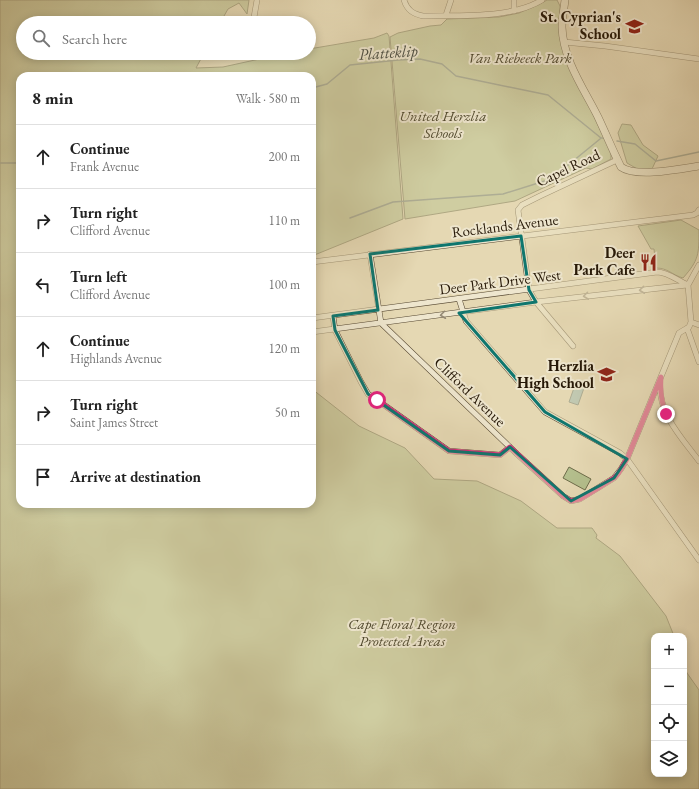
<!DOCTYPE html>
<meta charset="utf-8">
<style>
body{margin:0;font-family:"EB Garamond",serif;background:#f6f6f6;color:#222}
.controls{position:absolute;right:12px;bottom:12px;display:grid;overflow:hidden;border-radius:8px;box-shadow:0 2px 10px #0003}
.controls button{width:36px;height:36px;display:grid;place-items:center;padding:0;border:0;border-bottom:1px solid #e0e0e0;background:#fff;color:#222;font:20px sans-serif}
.stop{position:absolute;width:12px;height:12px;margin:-9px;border:3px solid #db2777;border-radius:50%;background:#fff}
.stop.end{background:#db2777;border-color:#fff;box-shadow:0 1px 4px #0008}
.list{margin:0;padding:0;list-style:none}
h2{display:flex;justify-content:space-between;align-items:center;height:52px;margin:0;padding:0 16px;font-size:17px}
h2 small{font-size:13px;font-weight:400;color:#767676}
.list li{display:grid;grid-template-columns:26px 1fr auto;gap:12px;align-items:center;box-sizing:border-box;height:64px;padding:0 16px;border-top:1px solid #e0e0e0}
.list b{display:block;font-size:15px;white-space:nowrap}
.list p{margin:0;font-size:13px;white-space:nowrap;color:#767676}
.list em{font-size:13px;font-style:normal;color:#767676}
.icon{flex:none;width:22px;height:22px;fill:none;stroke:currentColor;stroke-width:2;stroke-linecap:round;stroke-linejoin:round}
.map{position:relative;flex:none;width:699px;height:789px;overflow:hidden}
.search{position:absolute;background:#fff;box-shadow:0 2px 10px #0003;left:16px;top:16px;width:300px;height:44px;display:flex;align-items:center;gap:10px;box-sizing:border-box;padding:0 14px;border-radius:22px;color:#767676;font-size:15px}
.panel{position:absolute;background:#fff;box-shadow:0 2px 10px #0003;left:16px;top:72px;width:300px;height:436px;border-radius:12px}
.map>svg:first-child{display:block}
.green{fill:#b4bf8d;stroke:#6d6c4a}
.water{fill:#98b8b4;stroke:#6a786f}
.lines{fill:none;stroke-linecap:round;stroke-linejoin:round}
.stream{stroke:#6a786f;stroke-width:1.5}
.street-casing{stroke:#564832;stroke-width:6}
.secondary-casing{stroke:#261807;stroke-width:8}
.street{stroke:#eee6ce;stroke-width:5}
.secondary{stroke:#eee6ce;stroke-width:7}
.oneway{stroke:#948974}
.route{stroke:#db2777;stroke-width:5}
.marked{fill:none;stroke:#0f766e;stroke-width:3;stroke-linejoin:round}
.labels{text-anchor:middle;stroke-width:4;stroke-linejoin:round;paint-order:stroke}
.poi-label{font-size:15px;font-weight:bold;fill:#261807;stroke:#eee6ce;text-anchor:end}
.park-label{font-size:15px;font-style:italic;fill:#514a2f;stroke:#eee6ce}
.street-label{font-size:15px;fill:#261807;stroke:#eee6ce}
.water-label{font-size:16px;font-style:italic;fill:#4e5044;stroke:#eee6ce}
</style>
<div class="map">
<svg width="699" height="789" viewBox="0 0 699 789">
<rect width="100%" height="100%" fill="#e5d8b3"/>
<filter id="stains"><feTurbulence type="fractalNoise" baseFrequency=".005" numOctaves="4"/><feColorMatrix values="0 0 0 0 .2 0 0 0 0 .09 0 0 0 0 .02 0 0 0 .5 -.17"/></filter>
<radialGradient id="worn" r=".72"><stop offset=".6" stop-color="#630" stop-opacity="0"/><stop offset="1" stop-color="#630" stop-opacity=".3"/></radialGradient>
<path class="green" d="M 0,0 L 249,0 L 247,14 L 239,3 L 228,9 L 220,23 L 23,23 L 23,53 L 204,53 L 196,68 L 223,67 L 287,53 L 309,53 L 309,49 L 374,38 L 387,33 L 389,36 L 403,219 L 312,256 L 312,76 L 20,76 L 20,504 L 312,504 L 312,389 L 359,426 L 405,448 L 434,479 L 477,481 L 521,501 L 557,528 L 592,528 L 597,535 L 596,538 L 620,556 L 666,616 L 674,636 L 654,636 L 654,774 L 684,774 L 684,665 L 687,673 L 699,690 L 699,789 L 0,789 Z
M 547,0 L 557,0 L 560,6 L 561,38 L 586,100 L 611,152 L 611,159 L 592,169 L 586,168 L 515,201 L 405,219 L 390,37 L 398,33 L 430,26 L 441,25 L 447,19 L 499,17 L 519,13 L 538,5 Z
M 622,124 L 631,125 L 643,145 L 658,156 L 652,169 L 639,170 L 627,163 L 618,133 Z
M 681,220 L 699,230 C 699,254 699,260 683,278 C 672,275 668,268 656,268 L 654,249 L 651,249 L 638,226 Z
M 569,467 L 591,479 L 585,490 L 563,478 Z"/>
<path class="water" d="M 575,385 L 584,388 L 578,405 L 569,402 Z"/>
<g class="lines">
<path class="stream" d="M 312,88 L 327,84 L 350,65 L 398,60 L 420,59 L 442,64 L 456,76 L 548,95 L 601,138 L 604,138
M 617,141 L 635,144 L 656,161 L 699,152
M 0,163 L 20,163
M 350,218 L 393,202 L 503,194 L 551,179 L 600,139"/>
<defs>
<path id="street" d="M 404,0 C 407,10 413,14 423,16 C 459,15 511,19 542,0
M 514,0 L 514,11
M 446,15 L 451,0
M 253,23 L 257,0
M 564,42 L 605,46 L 699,59
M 244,53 L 246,56 L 250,57 L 254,55 L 255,53
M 370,254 L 381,323 L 517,454 L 563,496 L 571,501 L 580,499 L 614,478 L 621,469 L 627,459 L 679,333 L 689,327 L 691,322 L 688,285 L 699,265
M 312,262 L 693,215 L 697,213 L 699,210
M 459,299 L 466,321 L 545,412 L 620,453 L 627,459 L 699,560
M 333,316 L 335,330 L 361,382 L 368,394 L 377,400 L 449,451 L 500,455 L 510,447
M 312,318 L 657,272 C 668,272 678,281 688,285
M 691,322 L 699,325
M 687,328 L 699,362
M 312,332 L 536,302 L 687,285
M 573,346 L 536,302 L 529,290 L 518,210 L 522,205 L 540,196 L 617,160
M 660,382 C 658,414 682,438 699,461"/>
<path id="secondary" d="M 565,0 C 564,9 562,18 562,27 C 563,60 584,89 598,117 C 606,134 613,151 621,167 C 636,178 680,169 699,166"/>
</defs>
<use href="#street" class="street-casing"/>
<use href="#secondary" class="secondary-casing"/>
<use href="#street" class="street"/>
<use href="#secondary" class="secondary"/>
</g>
<defs><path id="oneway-chevron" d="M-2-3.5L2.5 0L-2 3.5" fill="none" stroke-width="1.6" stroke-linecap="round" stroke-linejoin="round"/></defs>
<g class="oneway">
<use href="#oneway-chevron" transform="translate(642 290) rotate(174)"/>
<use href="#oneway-chevron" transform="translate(586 296) rotate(173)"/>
<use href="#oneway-chevron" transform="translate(443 315) rotate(173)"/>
</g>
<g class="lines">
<path class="route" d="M 377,400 L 449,451 L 500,455 L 510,447 L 563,496 L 571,501 L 580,499 L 600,487 L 614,478 L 618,474 L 627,459 L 661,377 C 660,390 661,402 666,414"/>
</g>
<path d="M0 0H699V789H0ZM 521,236 L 529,290 L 536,302 L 459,313 L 545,412 L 627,459 L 614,478 L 571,501 L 510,447 L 500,455 L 449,451 L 368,394 L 335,330 L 333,316 L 378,310 L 370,254 Z" fill="#e5d8b3" fill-opacity=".55" fill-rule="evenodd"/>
<path class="marked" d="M 521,236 L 529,290 L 536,302 L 459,313 L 545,412 L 627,459 L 614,478 L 571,501 L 510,447 L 500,455 L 449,451 L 368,394 L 335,330 L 333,316 L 378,310 L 370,254 Z"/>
<defs>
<symbol id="school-bare" viewBox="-9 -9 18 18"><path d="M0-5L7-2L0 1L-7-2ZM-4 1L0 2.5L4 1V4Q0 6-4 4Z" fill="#8f2418" stroke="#eee6ce" stroke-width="2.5" paint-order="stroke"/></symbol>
<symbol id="restaurant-bare" viewBox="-9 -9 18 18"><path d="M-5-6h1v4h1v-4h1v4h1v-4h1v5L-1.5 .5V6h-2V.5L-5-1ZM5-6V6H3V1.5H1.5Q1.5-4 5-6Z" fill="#8f2418" stroke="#eee6ce" stroke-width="2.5" paint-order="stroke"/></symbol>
</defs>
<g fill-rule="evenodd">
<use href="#school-bare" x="622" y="14" width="25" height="25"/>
<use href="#restaurant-bare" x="636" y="250" width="25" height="25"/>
<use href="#school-bare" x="594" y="362" width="25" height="25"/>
</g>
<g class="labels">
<g class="poi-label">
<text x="621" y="22">St. Cyprian's<tspan x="621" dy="17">School</tspan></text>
<text x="635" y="258">Deer<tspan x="635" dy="17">Park Cafe</tspan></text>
<text x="594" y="371">Herzlia<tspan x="594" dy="17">High School</tspan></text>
</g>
<g class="park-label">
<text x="520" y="63">Van Riebeeck Park</text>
<text x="443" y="121">United Herzlia<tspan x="443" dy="17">Schools</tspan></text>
<text x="402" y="629">Cape Floral Region<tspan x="402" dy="17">Protected Areas</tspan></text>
</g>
<g class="street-label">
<text transform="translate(568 168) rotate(-25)" y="5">Capel Road</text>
<text transform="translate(505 226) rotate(-7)" y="5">Rocklands Avenue</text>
<text transform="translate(500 282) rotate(-7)" y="5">Deer Park Drive West</text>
<text transform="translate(470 392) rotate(44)" y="5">Clifford Avenue</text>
</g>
<g class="water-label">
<text transform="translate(388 52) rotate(-4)" y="6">Platteklip</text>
</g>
</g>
<rect width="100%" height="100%" filter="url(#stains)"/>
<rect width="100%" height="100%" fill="url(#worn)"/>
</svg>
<div class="controls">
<button>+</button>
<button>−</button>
<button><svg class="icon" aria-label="locate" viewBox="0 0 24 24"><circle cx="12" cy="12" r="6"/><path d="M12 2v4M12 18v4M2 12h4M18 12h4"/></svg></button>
<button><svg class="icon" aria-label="layers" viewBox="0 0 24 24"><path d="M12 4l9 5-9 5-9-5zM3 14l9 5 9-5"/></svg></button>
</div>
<div class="stop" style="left:377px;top:400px"></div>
<div class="stop end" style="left:666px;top:414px"></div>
<div class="search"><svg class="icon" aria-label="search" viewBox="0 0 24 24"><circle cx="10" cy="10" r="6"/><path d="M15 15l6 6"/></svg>Search here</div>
<section class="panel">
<h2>8 min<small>Walk · 580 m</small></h2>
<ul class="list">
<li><svg class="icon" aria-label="ahead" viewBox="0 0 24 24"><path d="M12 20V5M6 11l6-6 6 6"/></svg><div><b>Continue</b><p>Frank Avenue</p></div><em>200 m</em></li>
<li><svg class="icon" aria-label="right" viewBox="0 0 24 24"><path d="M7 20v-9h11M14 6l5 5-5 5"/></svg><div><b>Turn right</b><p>Clifford Avenue</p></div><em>110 m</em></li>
<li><svg class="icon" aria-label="left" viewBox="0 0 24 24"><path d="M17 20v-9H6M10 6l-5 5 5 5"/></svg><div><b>Turn left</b><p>Clifford Avenue</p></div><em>100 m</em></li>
<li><svg class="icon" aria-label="ahead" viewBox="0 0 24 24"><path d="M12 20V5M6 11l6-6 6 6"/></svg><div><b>Continue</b><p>Highlands Avenue</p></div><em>120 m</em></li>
<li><svg class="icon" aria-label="right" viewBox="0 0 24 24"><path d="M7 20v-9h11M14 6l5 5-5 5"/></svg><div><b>Turn right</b><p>Saint James Street</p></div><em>50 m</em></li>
<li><svg class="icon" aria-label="arrive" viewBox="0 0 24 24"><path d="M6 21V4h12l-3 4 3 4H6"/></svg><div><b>Arrive at destination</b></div></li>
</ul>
</section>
</div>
